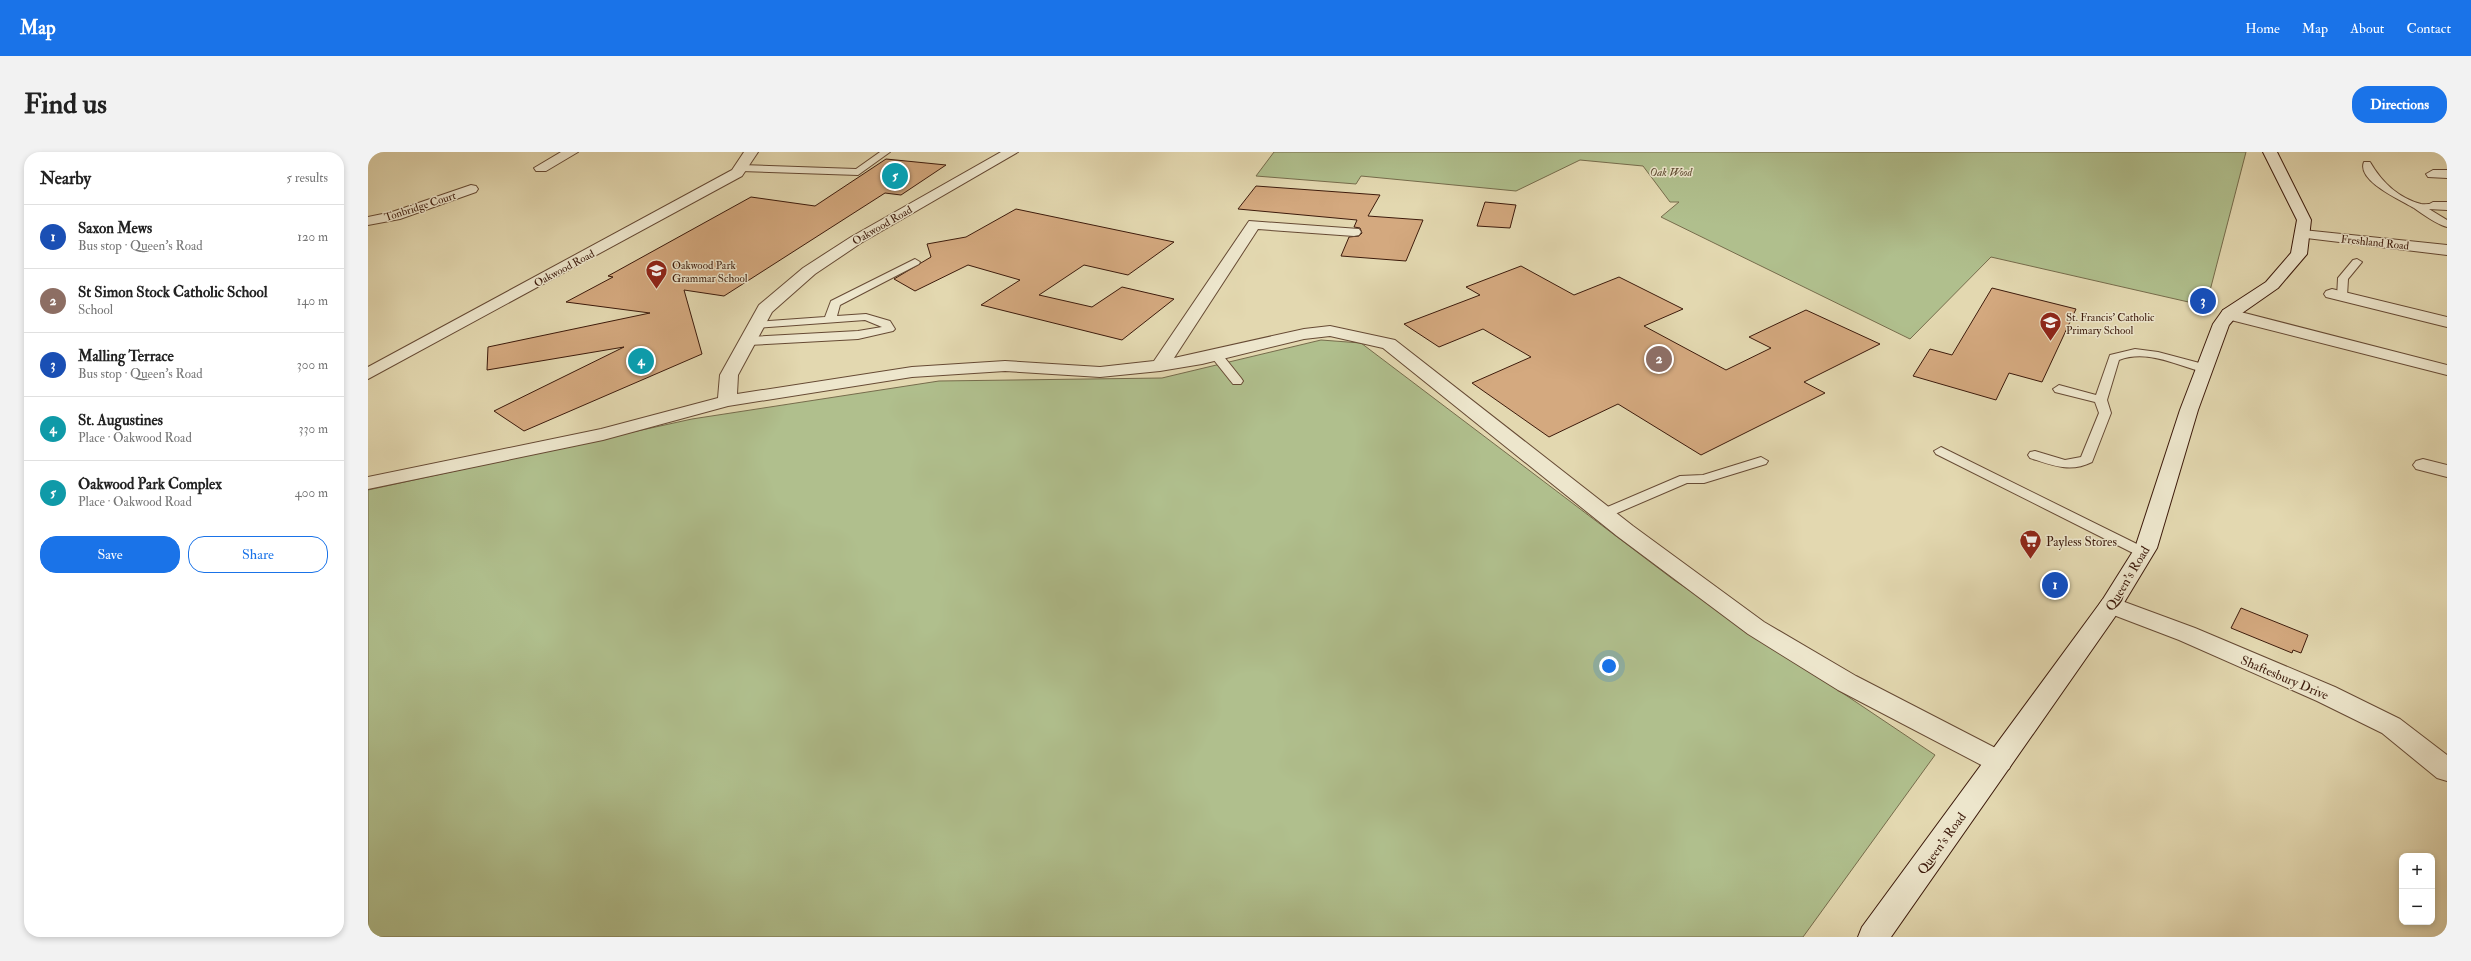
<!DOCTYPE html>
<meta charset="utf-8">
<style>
body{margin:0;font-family:"IM FELL Double Pica",serif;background:#f2f2f2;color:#222}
.controls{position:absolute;right:12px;bottom:12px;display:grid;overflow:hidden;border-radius:8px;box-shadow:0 2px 6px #0003}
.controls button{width:36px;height:36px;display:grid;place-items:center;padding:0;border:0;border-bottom:1px solid #e0e0e0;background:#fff;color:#222;font:20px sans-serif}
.you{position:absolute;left:1241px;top:514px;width:14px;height:14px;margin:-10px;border:3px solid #fff;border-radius:50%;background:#1a73e8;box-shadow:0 0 0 6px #1a73e833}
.badge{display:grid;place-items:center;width:26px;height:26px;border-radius:50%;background:#1a73e8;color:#fff;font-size:13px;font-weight:700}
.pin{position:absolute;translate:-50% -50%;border:2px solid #fff;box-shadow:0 1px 4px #0006}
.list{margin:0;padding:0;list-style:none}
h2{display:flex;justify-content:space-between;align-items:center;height:52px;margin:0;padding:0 16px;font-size:17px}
h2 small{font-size:13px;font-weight:400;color:#767676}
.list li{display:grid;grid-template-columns:26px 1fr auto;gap:12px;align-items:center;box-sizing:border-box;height:64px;padding:0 16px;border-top:1px solid #e0e0e0}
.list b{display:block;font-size:15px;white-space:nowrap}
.list p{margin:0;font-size:13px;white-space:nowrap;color:#767676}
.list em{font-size:13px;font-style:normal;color:#767676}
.actions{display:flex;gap:8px;padding:12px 16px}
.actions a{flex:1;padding:9px 0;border:1px solid #1a73e8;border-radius:16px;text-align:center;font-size:14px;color:#1a73e8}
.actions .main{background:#1a73e8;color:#fff}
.map{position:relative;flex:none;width:2079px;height:785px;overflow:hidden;border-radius:16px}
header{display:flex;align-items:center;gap:24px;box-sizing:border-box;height:56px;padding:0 20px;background:#1a73e8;color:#fff}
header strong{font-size:19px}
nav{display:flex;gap:22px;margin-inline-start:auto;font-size:14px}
.intro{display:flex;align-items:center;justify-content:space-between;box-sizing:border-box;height:96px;padding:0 24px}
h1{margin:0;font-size:28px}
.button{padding:10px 18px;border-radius:16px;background:#1a73e8;color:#fff;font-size:14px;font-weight:700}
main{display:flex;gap:24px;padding:0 24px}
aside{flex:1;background:#fff;border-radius:16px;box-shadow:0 2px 6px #0003}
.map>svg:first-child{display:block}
.green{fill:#b0bf8d;stroke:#766c4c}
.building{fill:#d4a97f;stroke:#3c1a0b}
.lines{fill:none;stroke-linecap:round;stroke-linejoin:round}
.lane-casing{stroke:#664a34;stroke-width:2}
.street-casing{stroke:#664a34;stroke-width:2}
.secondary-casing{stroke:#3c1a0b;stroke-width:2}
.lane{fill:#ede6cc;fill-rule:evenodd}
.street{fill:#ede6cc;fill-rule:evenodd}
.secondary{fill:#ede6cc;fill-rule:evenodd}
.labels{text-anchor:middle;stroke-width:3;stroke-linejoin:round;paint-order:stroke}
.far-park-label{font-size:11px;font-style:italic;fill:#5f4c32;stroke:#ede6cc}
.far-street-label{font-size:11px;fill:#3c1a0b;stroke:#ede6cc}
.far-poi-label{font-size:11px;fill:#3c1a0b;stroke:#ede6cc;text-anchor:start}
.poi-label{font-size:13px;fill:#3c1a0b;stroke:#ede6cc;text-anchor:start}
.street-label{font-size:13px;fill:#3c1a0b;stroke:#ede6cc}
</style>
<header>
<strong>Map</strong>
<nav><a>Home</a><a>Map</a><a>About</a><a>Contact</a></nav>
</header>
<div class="intro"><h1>Find us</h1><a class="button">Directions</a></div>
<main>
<aside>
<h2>Nearby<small>5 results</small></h2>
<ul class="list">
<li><span class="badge" style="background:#1a4fb4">1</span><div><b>Saxon Mews</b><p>Bus stop · Queen's Road</p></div><em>120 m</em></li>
<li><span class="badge" style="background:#8d6e63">2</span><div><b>St Simon Stock Catholic School</b><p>School</p></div><em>140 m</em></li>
<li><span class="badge" style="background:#1a4fb4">3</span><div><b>Malling Terrace</b><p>Bus stop · Queen's Road</p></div><em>300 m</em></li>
<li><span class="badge" style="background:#0f9aa8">4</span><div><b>St. Augustines</b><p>Place · Oakwood Road</p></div><em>330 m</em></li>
<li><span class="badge" style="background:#0f9aa8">5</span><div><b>Oakwood Park Complex</b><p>Place · Oakwood Road</p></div><em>400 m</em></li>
</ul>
<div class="actions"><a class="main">Save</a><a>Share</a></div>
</aside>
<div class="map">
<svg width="2079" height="785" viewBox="0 0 2079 785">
<rect width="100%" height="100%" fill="#e3d8b0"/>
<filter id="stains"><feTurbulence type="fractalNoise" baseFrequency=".005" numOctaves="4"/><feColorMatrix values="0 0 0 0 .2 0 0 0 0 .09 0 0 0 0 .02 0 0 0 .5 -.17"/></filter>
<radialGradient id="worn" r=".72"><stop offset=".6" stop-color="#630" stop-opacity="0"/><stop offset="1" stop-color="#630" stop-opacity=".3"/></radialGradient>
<path class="green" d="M 906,0 L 1878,0 L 1838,154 L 1623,105 L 1542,187 L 1293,65 L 1311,50 L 1302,50 L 1275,14 L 1212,8 L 1148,39 L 993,24 L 988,32 L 888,24 Z
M 953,188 L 993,191 L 1306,428 L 1567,603 L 1435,785 L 0,785 L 0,338 L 324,267 L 571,229 L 794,226 Z"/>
<path class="building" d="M 518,7 L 578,13 L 533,43 L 517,41 L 356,144 L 316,138 L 334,202 L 156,279 L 126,259 L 256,195 L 119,218 L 120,195 L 282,161 L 198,150 L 245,125 L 240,124 L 383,45 L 447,54 Z
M 888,34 L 1012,43 L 1000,64 L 1055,68 L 1038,109 L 973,104 L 981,85 L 991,84 L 994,81 L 992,76 L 986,75 L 989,68 L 870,57 Z
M 1117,50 L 1148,53 L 1142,76 L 1109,74 Z
M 648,57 L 806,90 L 760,123 L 716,113 L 671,143 L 724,155 L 754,135 L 806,147 L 754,188 L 613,153 L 652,128 L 600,113 L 547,139 L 526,127 L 563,105 L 559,92 L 598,85 Z
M 1153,114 L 1206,143 L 1251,125 L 1315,157 L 1276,174 L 1358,218 L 1403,196 L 1381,185 L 1438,158 L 1512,192 L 1436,230 L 1457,241 L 1333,303 L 1250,252 L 1181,285 L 1104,231 L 1163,205 L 1115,177 L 1071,195 L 1036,172 L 1112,143 L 1098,135 Z
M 1624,136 L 1708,157 L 1674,230 L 1641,221 L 1628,248 L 1545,224 L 1562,197 L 1584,203 Z
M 1873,456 L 1940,483 L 1933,501 L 1925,498 L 1924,501 L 1863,476 Z"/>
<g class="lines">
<defs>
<path id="lane" d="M 512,0 L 522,0 L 490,23 L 373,19 L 368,16 L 373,13 L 488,17 Z
M 1996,10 L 2002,10 C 2013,29 2030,46 2053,52 C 2058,53 2063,51 2068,52 L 2068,56 L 2061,57 L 2079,68 L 2079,75 C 2068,72 2056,63 2046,56 C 2035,49 1988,29 1996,10 Z
M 547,107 L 552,110 L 551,112 L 472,153 L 469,164 L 498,162 L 522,169 L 527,177 L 525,179 L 490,187 L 380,193 L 374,189 L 380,185 L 490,179 L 514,175 L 497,168 L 388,176 L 382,173 L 388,170 L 457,165 L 463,149 Z
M 1989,107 L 1994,110 L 1980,127 L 1979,144 L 1973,147 L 1969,146 L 1970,126 L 1985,108 Z
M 1767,197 L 1790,200 L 1839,213 L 1841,216 L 1835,220 C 1808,213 1779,197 1751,208 L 1739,248 L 1743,261 L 1724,310 C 1702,321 1684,313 1662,306 L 1660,303 L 1662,300 L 1667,299 L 1697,308 L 1713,305 L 1731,261 L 1727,250 L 1687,240 L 1685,237 L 1691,233 L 1728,243 L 1742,203 Z
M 849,200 L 853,201 L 873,226 L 875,229 L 873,232 L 865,232 L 845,207 L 843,204 L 845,201 Z
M 1573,295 L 1781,398 L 1784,401 L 1776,406 L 1771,404 L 1568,302 L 1566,299 Z
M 1393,305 L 1400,309 L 1398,312 L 1336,331 L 1319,331 L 1240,365 L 1235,367 L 1228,362 L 1230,359 L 1312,324 L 1335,323 Z"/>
<path id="street" d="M 193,0 L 210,0 L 178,19 L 168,19 L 166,16 Z
M 376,0 L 390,0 L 374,24 L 0,227 L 0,215 L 364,18 Z
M 633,0 L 650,0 L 493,91 L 447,122 L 404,160 L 370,223 L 369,242 L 544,215 L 637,209 L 732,215 L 786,209 L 881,69 L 991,77 L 993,80 L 991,83 L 986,84 L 890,77 L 806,206 L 936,177 L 962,174 L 1027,188 L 1265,374 L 1396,470 L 1488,524 L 1641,603 L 1644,610 L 1641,617 L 1631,621 L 1621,617 L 1470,538 L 1380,482 L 1249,384 L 1015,196 L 962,184 L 936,187 L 834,212 L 792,219 L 732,225 L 637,219 L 544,225 L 360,254 L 235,288 L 0,337 L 0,325 L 233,277 L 350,246 L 352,223 L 391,153 L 435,116 L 483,85 Z
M 2065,18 L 2079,18 L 2079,26 L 2060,25 L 2058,22 Z
M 103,33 L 108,34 L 110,37 L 108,40 L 32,67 L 0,73 L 0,65 L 24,60 Z
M 2065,50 L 2079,50 L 2079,58 L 2060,57 L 2058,54 Z
M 1935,78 L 2079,93 L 2079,103 L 1930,85 L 1928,82 L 1930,79 Z
M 1964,137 L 2079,165 L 2079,175 L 1958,145 L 1956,142 L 1958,139 Z
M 1861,157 L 2079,213 L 2079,223 L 1855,166 L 1853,162 L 1855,158 Z
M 2055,307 L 2079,313 L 2079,325 L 2048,317 L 2045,313 L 2048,309 Z
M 1743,445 L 1827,476 L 1967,535 L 2032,567 L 2079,603 L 2079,629 L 2069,626 L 2014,581 L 1949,549 L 1811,488 L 1735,459 L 1731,453 L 1735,447 Z"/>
<path id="secondary" d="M 1895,0 L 1909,0 L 1943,68 L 1939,102 L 1910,136 L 1867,166 L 1861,173 L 1830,258 L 1789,396 L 1751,459 L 1523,785 L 1490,785 L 1494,775 L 1735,447 L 1767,396 L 1812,258 L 1845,172 L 1855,158 L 1898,130 L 1923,101 L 1929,68 Z"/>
</defs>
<use href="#lane" class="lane-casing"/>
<use href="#street" class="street-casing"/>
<use href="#secondary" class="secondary-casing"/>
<use href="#lane" class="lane"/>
<use href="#street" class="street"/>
<use href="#secondary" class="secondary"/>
</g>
<defs>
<symbol id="school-pin" viewBox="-11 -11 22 30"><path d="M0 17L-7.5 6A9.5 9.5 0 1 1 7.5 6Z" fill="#8f2418" stroke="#ede6cc"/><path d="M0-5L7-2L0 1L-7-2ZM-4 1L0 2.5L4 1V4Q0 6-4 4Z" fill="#fff"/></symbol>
<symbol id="supermarket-pin" viewBox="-11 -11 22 30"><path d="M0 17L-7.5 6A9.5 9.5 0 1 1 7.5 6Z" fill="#8f2418" stroke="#ede6cc"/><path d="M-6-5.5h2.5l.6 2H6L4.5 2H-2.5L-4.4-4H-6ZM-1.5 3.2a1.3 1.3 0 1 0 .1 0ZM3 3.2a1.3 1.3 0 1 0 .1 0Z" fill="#fff"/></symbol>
</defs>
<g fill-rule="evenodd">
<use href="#school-pin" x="276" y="106" width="25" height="34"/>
<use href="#school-pin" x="1670" y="158" width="25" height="34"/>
<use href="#supermarket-pin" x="1650" y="376" width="25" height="34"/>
</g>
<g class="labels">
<g class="far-park-label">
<text x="1303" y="24">Oak Wood</text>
</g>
<g class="far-street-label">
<text transform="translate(52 54) rotate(-18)" y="4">Tonbridge Court</text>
<text transform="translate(514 73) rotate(-30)" y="4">Oakwood Road</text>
<text transform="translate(2007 90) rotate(6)" y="4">Freshland Road</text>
<text transform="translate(196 116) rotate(-28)" y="4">Oakwood Road</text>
</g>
<g class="far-poi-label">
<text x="304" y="117">Oakwood Park<tspan x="304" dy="13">Grammar School</tspan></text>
<text x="1698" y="169">St. Francis' Catholic<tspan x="1698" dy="13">Primary School</tspan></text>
</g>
<g class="poi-label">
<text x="1678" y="394">Payless Stores</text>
</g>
<g class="street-label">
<text transform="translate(1759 426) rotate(-59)" y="5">Queen's Road</text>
<text transform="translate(1917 525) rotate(23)" y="5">Shaftesbury Drive</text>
<text transform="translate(1573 691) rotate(-54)" y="5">Queen's Road</text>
</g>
</g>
<rect width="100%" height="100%" filter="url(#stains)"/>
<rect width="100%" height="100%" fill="url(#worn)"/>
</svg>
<div class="controls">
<button>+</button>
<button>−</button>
</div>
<div class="you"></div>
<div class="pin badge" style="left:1687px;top:433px;background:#1a4fb4">1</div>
<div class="pin badge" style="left:1291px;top:207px;background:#8d6e63">2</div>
<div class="pin badge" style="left:1835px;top:149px;background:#1a4fb4">3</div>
<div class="pin badge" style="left:273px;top:209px;background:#0f9aa8">4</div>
<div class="pin badge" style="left:527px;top:24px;background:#0f9aa8">5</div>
</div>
</main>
